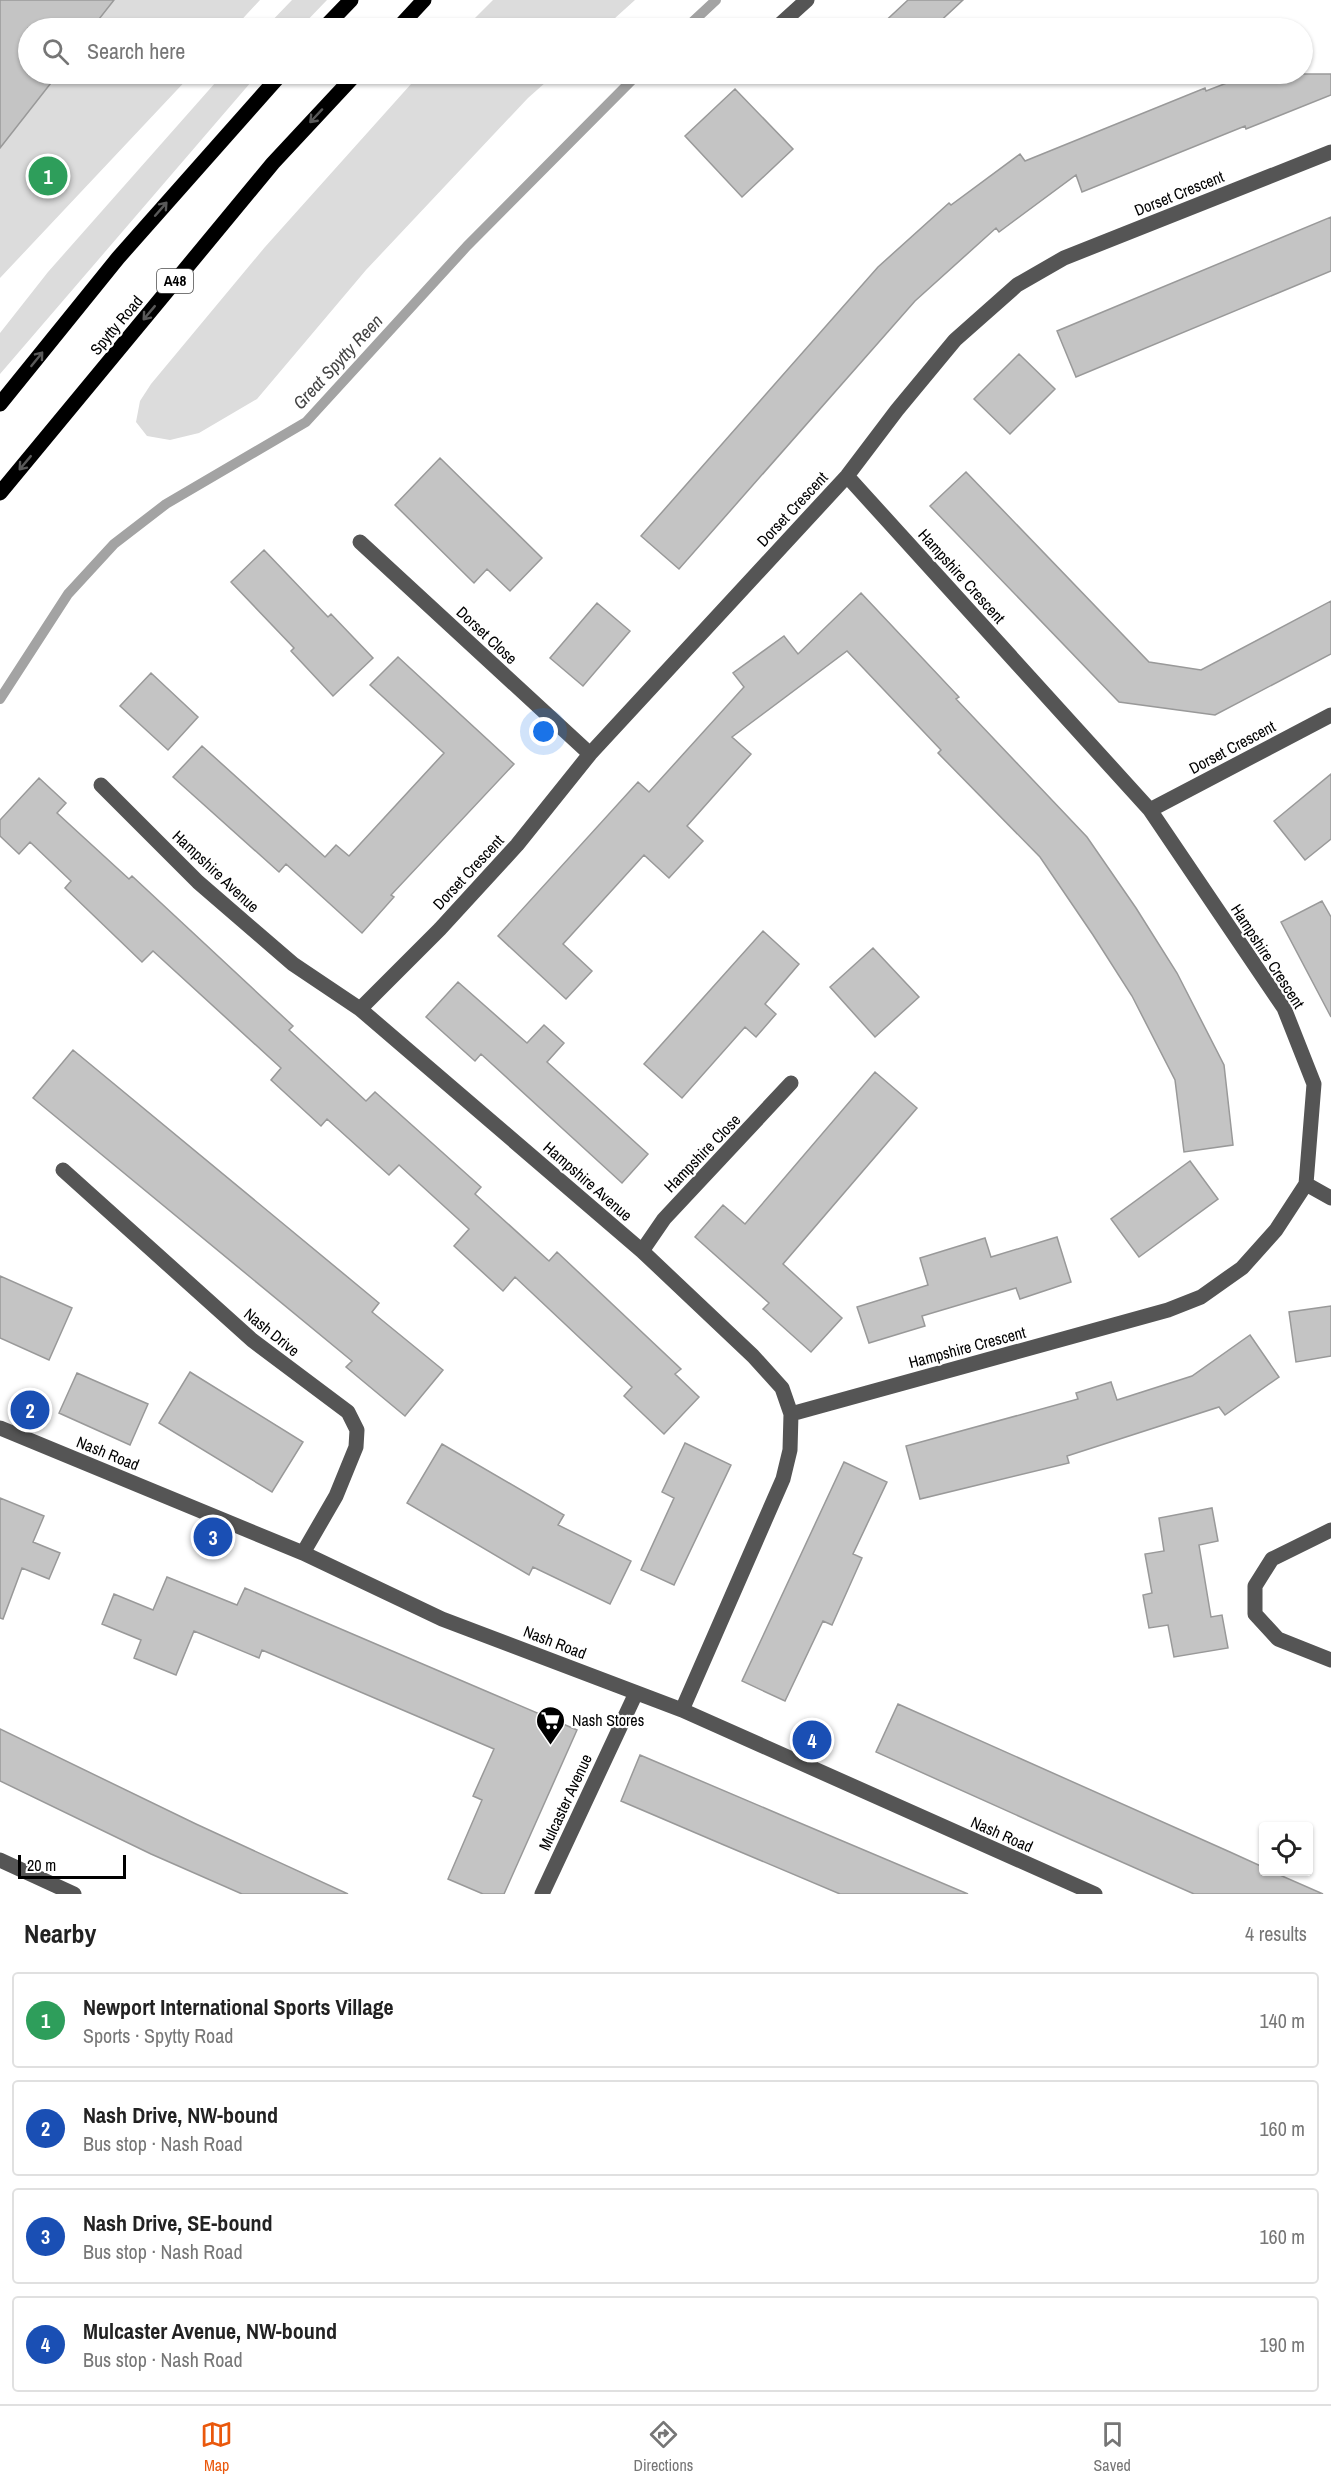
<!DOCTYPE html>
<meta charset="utf-8">
<style>
body{margin:0;font-family:"Archivo Narrow",sans-serif;background:#f2f2f2;color:#222}
.controls{position:absolute;right:18px;bottom:18px;display:grid;overflow:hidden;border-radius:6px;box-shadow:0 2px 4px #0004}
.controls button{width:54px;height:54px;display:grid;place-items:center;padding:0;border:0;border-bottom:2px solid #e0e0e0;background:#fff;color:#222;font:30px sans-serif}
.scale{position:absolute;left:18px;bottom:15px;width:108px;box-sizing:border-box;padding-left:6px;border:3px solid #000;border-top:0;font-size:16px;line-height:21px;white-space:nowrap;color:#000;-webkit-text-stroke:4px #fff;paint-order:stroke}
.you{position:absolute;left:544px;top:732px;width:21px;height:21px;margin:-15px;border:4px solid #fff;border-radius:50%;background:#1a73e8;box-shadow:0 0 0 9px #1a73e833}
.badge{display:grid;place-items:center;width:39px;height:39px;border-radius:50%;background:#ea580c;color:#fff;font-size:20px;font-weight:700}
.pin{position:absolute;translate:-50% -50%;border:3px solid #fff;box-shadow:0 2px 6px #0006}
.list{margin:0;padding:0;list-style:none}
h2{display:flex;justify-content:space-between;align-items:center;height:78px;margin:0;padding:0 24px;font-size:26px}
h2 small{font-size:20px;font-weight:400;color:#767676}
.list li{display:grid;grid-template-columns:39px 1fr auto;gap:18px;align-items:center;box-sizing:border-box;height:96px;margin:0 12px 12px;padding:0 12px;border:2px solid #e0e0e0;border-radius:6px}
.list b{display:block;font-size:22px;white-space:nowrap}
.list p{margin:0;font-size:20px;white-space:nowrap;color:#767676}
.list em{font-size:20px;font-style:normal;color:#767676}
.icon{flex:none;width:33px;height:33px;fill:none;stroke:currentColor;stroke-width:2;stroke-linecap:round;stroke-linejoin:round}
.map{position:relative;flex:none;width:1331px;height:1894px;overflow:hidden}
.search{position:absolute;background:#fff;box-shadow:0 2px 4px #0004;left:18px;right:18px;top:18px;height:66px;display:flex;align-items:center;gap:15px;box-sizing:border-box;padding:0 21px;border-radius:33px;color:#767676;font-size:22px}
.sheet{height:510px;background:#fff}
nav{display:flex;justify-content:space-around;align-items:center;box-sizing:border-box;height:84px;border-top:2px solid #e0e0e0;background:#fff;font-size:16px;color:#767676}
nav a{display:grid;justify-items:center;gap:3px}
nav .on{color:#ea580c}
.map>svg:first-child{display:block}
.green{fill:#dcdcdc}
.lines{fill:none;stroke-linecap:round;stroke-linejoin:round}
.stream{stroke:#a3a3a3;stroke-width:10}
.building{fill:#c4c4c4;stroke:#999;stroke-width:1.5}
.minor{stroke:#555;stroke-width:15}
.major{stroke:#000;stroke-width:15}
.oneway{stroke:#595959}
.labels{text-anchor:middle;stroke-width:4.5;stroke-linejoin:round;paint-order:stroke}
.shield{fill:#fff;stroke:#4c4c4c;stroke-width:1.5}
.shield-label{font-size:15px;font-weight:bold;fill:#000}
.street-label{font-size:16px;fill:#000;stroke:#fff}
.poi-label{font-size:16px;fill:#000;stroke:#fff;text-anchor:start}
.water-label{font-size:18px;font-style:italic;fill:#444;stroke:#fff}
</style>
<div class="map">
<svg width="1331" height="1894" viewBox="0 0 1331 1894">
<rect width="100%" height="100%" fill="#fff"/>
<path class="green" d="M 0,0 L 260,0 L 234,28 L 28,28 L 28,74 L 192,74 L 0,278 Z
M 292,0 L 327,0 L 300,28 L 265,28 Z
M 493,0 L 635,0 L 604,28 L 465,28 Z
M 223,74 L 258,74 L 0,374 L 0,333 L 48,272 Z
M 420,74 L 555,74 L 528,98 L 366,270 L 257,399 L 199,433 L 170,440 L 147,436 L 136,422 L 140,401 L 151,384 L 265,247 Z"/>
<g class="lines">
<path class="stream" d="M 686,28 L 716,0
M 0,699 L 68,594 L 114,544 L 166,504 L 306,422 L 467,246 L 638,74"/>
</g>
<path class="building" d="M 0,0 L 114,0 L 92,28 L 28,28 L 28,74 L 58,74 L 0,148 Z
M 908,0 L 963,0 L 933,28 L 878,28 Z
M 1250,74 L 1331,74 L 1331,95 L 1246,129 L 1245,126 L 1082,192 L 1076,175 L 999,232 L 996,228 L 915,301 L 679,569 L 641,536 L 878,267 L 949,203 L 951,205 L 1020,154 L 1025,161 L 1205,88 L 1206,91 Z
M 735,89 L 793,149 L 742,197 L 685,136 Z
M 1331,217 L 1331,271 L 1076,377 L 1057,331 Z
M 1019,354 L 1055,389 L 1010,434 L 974,399 Z
M 440,458 L 542,558 L 510,591 L 487,569 L 474,583 L 395,505 Z
M 966,472 L 1149,662 L 1201,670 L 1331,601 L 1331,654 L 1215,715 L 1119,702 L 930,506 Z
M 264,550 L 328,617 L 331,614 L 373,658 L 333,696 L 291,651 L 294,648 L 231,582 Z
M 861,593 L 959,697 L 956,699 L 1087,837 L 1136,908 L 1177,973 L 1224,1065 L 1233,1145 L 1184,1152 L 1175,1080 L 1132,996 L 1093,935 L 1040,857 L 938,753 L 941,750 L 847,651 L 732,737 L 751,754 L 687,826 L 703,841 L 669,878 L 644,855 L 563,944 L 592,971 L 566,999 L 498,936 L 638,782 L 649,792 L 744,687 L 733,673 L 784,636 L 798,654 Z
M 597,603 L 630,631 L 583,686 L 550,658 Z
M 398,657 L 514,764 L 391,895 L 394,897 L 362,933 L 286,864 L 279,872 L 173,777 L 202,746 L 325,857 L 336,845 L 349,856 L 444,753 L 370,685 Z
M 151,673 L 198,717 L 168,750 L 120,706 Z
M 1331,774 L 1331,839 L 1305,860 L 1274,821 Z
M 39,778 L 66,803 L 57,813 L 129,879 L 132,876 L 293,1026 L 289,1030 L 366,1101 L 375,1092 L 481,1187 L 475,1194 L 549,1261 L 557,1252 L 681,1369 L 675,1374 L 699,1397 L 664,1434 L 624,1396 L 632,1387 L 515,1277 L 503,1291 L 454,1246 L 469,1229 L 399,1165 L 389,1175 L 327,1119 L 321,1126 L 271,1080 L 281,1068 L 153,951 L 142,962 L 65,888 L 71,881 L 30,842 L 19,854 L 0,836 L 0,820 Z
M 1322,901 L 1331,917 L 1331,1017 L 1281,922 Z
M 763,931 L 799,964 L 765,1004 L 776,1014 L 756,1037 L 745,1027 L 682,1098 L 644,1064 Z
M 873,948 L 919,997 L 875,1037 L 830,987 Z
M 458,982 L 527,1043 L 544,1025 L 564,1043 L 547,1062 L 648,1154 L 622,1183 L 481,1054 L 475,1061 L 426,1017 Z
M 73,1050 L 379,1303 L 372,1312 L 443,1370 L 405,1416 L 346,1367 L 352,1361 L 33,1098 Z
M 875,1072 L 917,1108 L 783,1264 L 842,1318 L 811,1352 L 763,1309 L 769,1303 L 695,1237 L 723,1205 L 745,1224 Z
M 1190,1161 L 1218,1199 L 1139,1257 L 1111,1219 Z
M 1057,1237 L 1071,1282 L 1020,1299 L 1016,1288 L 922,1316 L 925,1326 L 869,1343 L 857,1307 L 928,1285 L 920,1258 L 985,1238 L 991,1257 Z
M 0,1276 L 72,1308 L 49,1360 L 0,1338 Z
M 1331,1306 L 1331,1356 L 1296,1362 L 1289,1312 Z
M 1250,1335 L 1279,1377 L 1225,1415 L 1219,1407 L 1067,1456 L 1069,1463 L 920,1499 L 906,1446 L 1078,1399 L 1076,1393 L 1111,1382 L 1117,1400 L 1192,1376 Z
M 190,1372 L 303,1442 L 272,1492 L 159,1423 Z
M 77,1373 L 148,1404 L 130,1445 L 59,1413 Z
M 685,1443 L 731,1465 L 674,1585 L 641,1570 L 674,1498 L 662,1492 Z
M 442,1444 L 564,1515 L 558,1525 L 631,1561 L 610,1604 L 533,1567 L 529,1575 L 407,1503 Z
M 844,1462 L 887,1482 L 853,1554 L 862,1558 L 832,1625 L 823,1621 L 785,1701 L 742,1681 Z
M 0,1498 L 44,1516 L 33,1542 L 60,1553 L 49,1579 L 22,1568 L 3,1619 L 0,1618 Z
M 1212,1508 L 1218,1541 L 1199,1545 L 1211,1617 L 1222,1615 L 1228,1648 L 1174,1657 L 1168,1625 L 1149,1628 L 1143,1595 L 1152,1593 L 1145,1554 L 1164,1551 L 1159,1518 Z
M 167,1577 L 237,1605 L 245,1588 L 577,1730 L 504,1894 L 483,1894 L 448,1879 L 482,1800 L 473,1796 L 494,1749 L 262,1650 L 259,1658 L 194,1631 L 176,1675 L 134,1658 L 141,1640 L 102,1624 L 114,1594 L 153,1610 Z
M 898,1704 L 1230,1852 L 1263,1867 L 1263,1872 L 1273,1872 L 1323,1894 L 1194,1894 L 1072,1840 L 876,1752 Z
M 0,1729 L 196,1824 L 348,1894 L 242,1894 L 151,1854 L 0,1781 Z
M 640,1755 L 781,1815 L 968,1894 L 840,1894 L 724,1845 L 621,1801 Z"/>
<g class="lines">
<path class="minor" d="M 776,28 L 807,0
M 360,542 L 590,754
M 101,785 L 198,882 L 293,964 L 360,1009 L 642,1251 L 753,1356 L 782,1388 L 791,1414 L 790,1450 L 783,1479 L 682,1710
M 1150,810 L 1331,715
M 360,1009 L 440,929 L 517,845 L 590,754 L 847,476 L 897,410 L 955,340 L 1017,285 L 1064,258 L 1331,152
M 63,1170 L 252,1340 L 348,1412 L 357,1430 L 356,1447 L 336,1496 L 303,1553
M 1306,1184 L 1331,1198
M 642,1251 L 664,1219 L 791,1083
M 791,1414 L 1168,1310 L 1201,1297 L 1242,1268 L 1276,1230 L 1306,1184 L 1314,1084 L 1284,1008 L 1150,810 L 847,476
M 0,1428 L 303,1553 L 442,1619 L 682,1710 L 1095,1894
M 1331,1530 L 1272,1559 L 1255,1586 L 1255,1614 L 1278,1639 L 1331,1660
M 0,1860 L 74,1894
M 542,1894 L 636,1693"/>
<path class="major" d="M 324,28 L 351,0
M 398,28 L 424,0
M 0,404 L 118,258 L 281,74
M 0,493 L 273,163 L 356,74"/>
</g>
<defs><path id="oneway-shaft" d="M-6 0H5M1.5-3L5.5 0L1.5 3" fill="none" stroke-width="1.6" stroke-linecap="round" stroke-linejoin="round" transform="scale(1.5)"/></defs>
<g class="oneway">
<use href="#oneway-shaft" transform="translate(316 116) rotate(133)"/>
<use href="#oneway-shaft" transform="translate(161 209) rotate(-49)"/>
<use href="#oneway-shaft" transform="translate(149 313) rotate(130)"/>
<use href="#oneway-shaft" transform="translate(37 359) rotate(-51)"/>
<use href="#oneway-shaft" transform="translate(25 463) rotate(130)"/>
</g>
<defs>
<symbol id="supermarket-pin" viewBox="-11 -11 22 30"><path d="M0 17L-7.5 6A9.5 9.5 0 1 1 7.5 6Z" fill="#000" stroke="#fff"/><path d="M-6-5.5h2.5l.6 2H6L4.5 2H-2.5L-4.4-4H-6ZM-1.5 3.2a1.3 1.3 0 1 0 .1 0ZM3 3.2a1.3 1.3 0 1 0 .1 0Z" fill="#fff"/></symbol>
</defs>
<g fill-rule="evenodd">
<use href="#supermarket-pin" x="534" y="1704" width="33" height="45"/>
</g>
<g class="labels">
<rect class="shield" x="157" y="269" width="36" height="24" rx="4.5"/>
<g class="shield-label">
<text x="175" y="286">A48</text>
</g>
<g class="street-label">
<text transform="translate(1179 193) rotate(-22)" y="6">Dorset Crescent</text>
<text transform="translate(116 325) rotate(-50)" y="6">Spytty Road</text>
<text transform="translate(792 509) rotate(-47)" y="6">Dorset Crescent</text>
<text transform="translate(962 576) rotate(48)" y="6">Hampshire Crescent</text>
<text transform="translate(487 635) rotate(43)" y="6">Dorset Close</text>
<text transform="translate(1232 747) rotate(-28)" y="6">Dorset Crescent</text>
<text transform="translate(216 871) rotate(43)" y="6">Hampshire Avenue</text>
<text transform="translate(468 872) rotate(-47)" y="6">Dorset Crescent</text>
<text transform="translate(1268 956) rotate(57)" y="6">Hampshire Crescent</text>
<text transform="translate(702 1153) rotate(-46)" y="6">Hampshire Close</text>
<text transform="translate(588 1181) rotate(41)" y="6">Hampshire Avenue</text>
<text transform="translate(272 1332) rotate(39)" y="6">Nash Drive</text>
<text transform="translate(967 1347) rotate(-15)" y="6">Hampshire Crescent</text>
<text transform="translate(108 1453) rotate(22)" y="6">Nash Road</text>
<text transform="translate(555 1642) rotate(21)" y="6">Nash Road</text>
<text transform="translate(565 1802) rotate(-65)" y="6">Mulcaster Avenue</text>
<text transform="translate(1002 1834) rotate(24)" y="6">Nash Road</text>
</g>
<g class="poi-label">
<text x="572" y="1726">Nash Stores</text>
</g>
<g class="water-label">
<text transform="translate(338 362) rotate(-47)" y="6">Great Spytty Reen</text>
</g>
</g>
</svg>
<div class="controls">
<button><svg class="icon" aria-label="locate" viewBox="0 0 24 24"><circle cx="12" cy="12" r="6"/><path d="M12 2v4M12 18v4M2 12h4M18 12h4"/></svg></button>
</div>
<div class="scale">20 m</div>
<div class="you"></div>
<div class="pin badge" style="left:48px;top:176px;background:#2e9e5b">1</div>
<div class="pin badge" style="left:30px;top:1410px;background:#1a4fb4">2</div>
<div class="pin badge" style="left:213px;top:1537px;background:#1a4fb4">3</div>
<div class="pin badge" style="left:812px;top:1740px;background:#1a4fb4">4</div>
<div class="search"><svg class="icon" aria-label="search" viewBox="0 0 24 24"><circle cx="10" cy="10" r="6"/><path d="M15 15l6 6"/></svg>Search here</div>
</div>
<section class="sheet">
<h2>Nearby<small>4 results</small></h2>
<ul class="list">
<li><span class="badge" style="background:#2e9e5b">1</span><div><b>Newport International Sports Village</b><p>Sports · Spytty Road</p></div><em>140 m</em></li>
<li><span class="badge" style="background:#1a4fb4">2</span><div><b>Nash Drive, NW-bound</b><p>Bus stop · Nash Road</p></div><em>160 m</em></li>
<li><span class="badge" style="background:#1a4fb4">3</span><div><b>Nash Drive, SE-bound</b><p>Bus stop · Nash Road</p></div><em>160 m</em></li>
<li><span class="badge" style="background:#1a4fb4">4</span><div><b>Mulcaster Avenue, NW-bound</b><p>Bus stop · Nash Road</p></div><em>190 m</em></li>
</ul>
</section>
<nav>
<a class="on"><svg class="icon" aria-label="map" viewBox="0 0 24 24"><path d="M3 6l6-2 6 2 6-2v14l-6 2-6-2-6 2zM9 4v14M15 6v14"/></svg>Map</a>
<a><svg class="icon" aria-label="directions" viewBox="0 0 24 24"><path d="M12 3l9 9-9 9-9-9zM9 14v-3h6M13 9l2 2-2 2"/></svg>Directions</a>
<a><svg class="icon" aria-label="saved" viewBox="0 0 24 24"><path d="M7 4h10v16l-5-4-5 4z"/></svg>Saved</a>
</nav>
